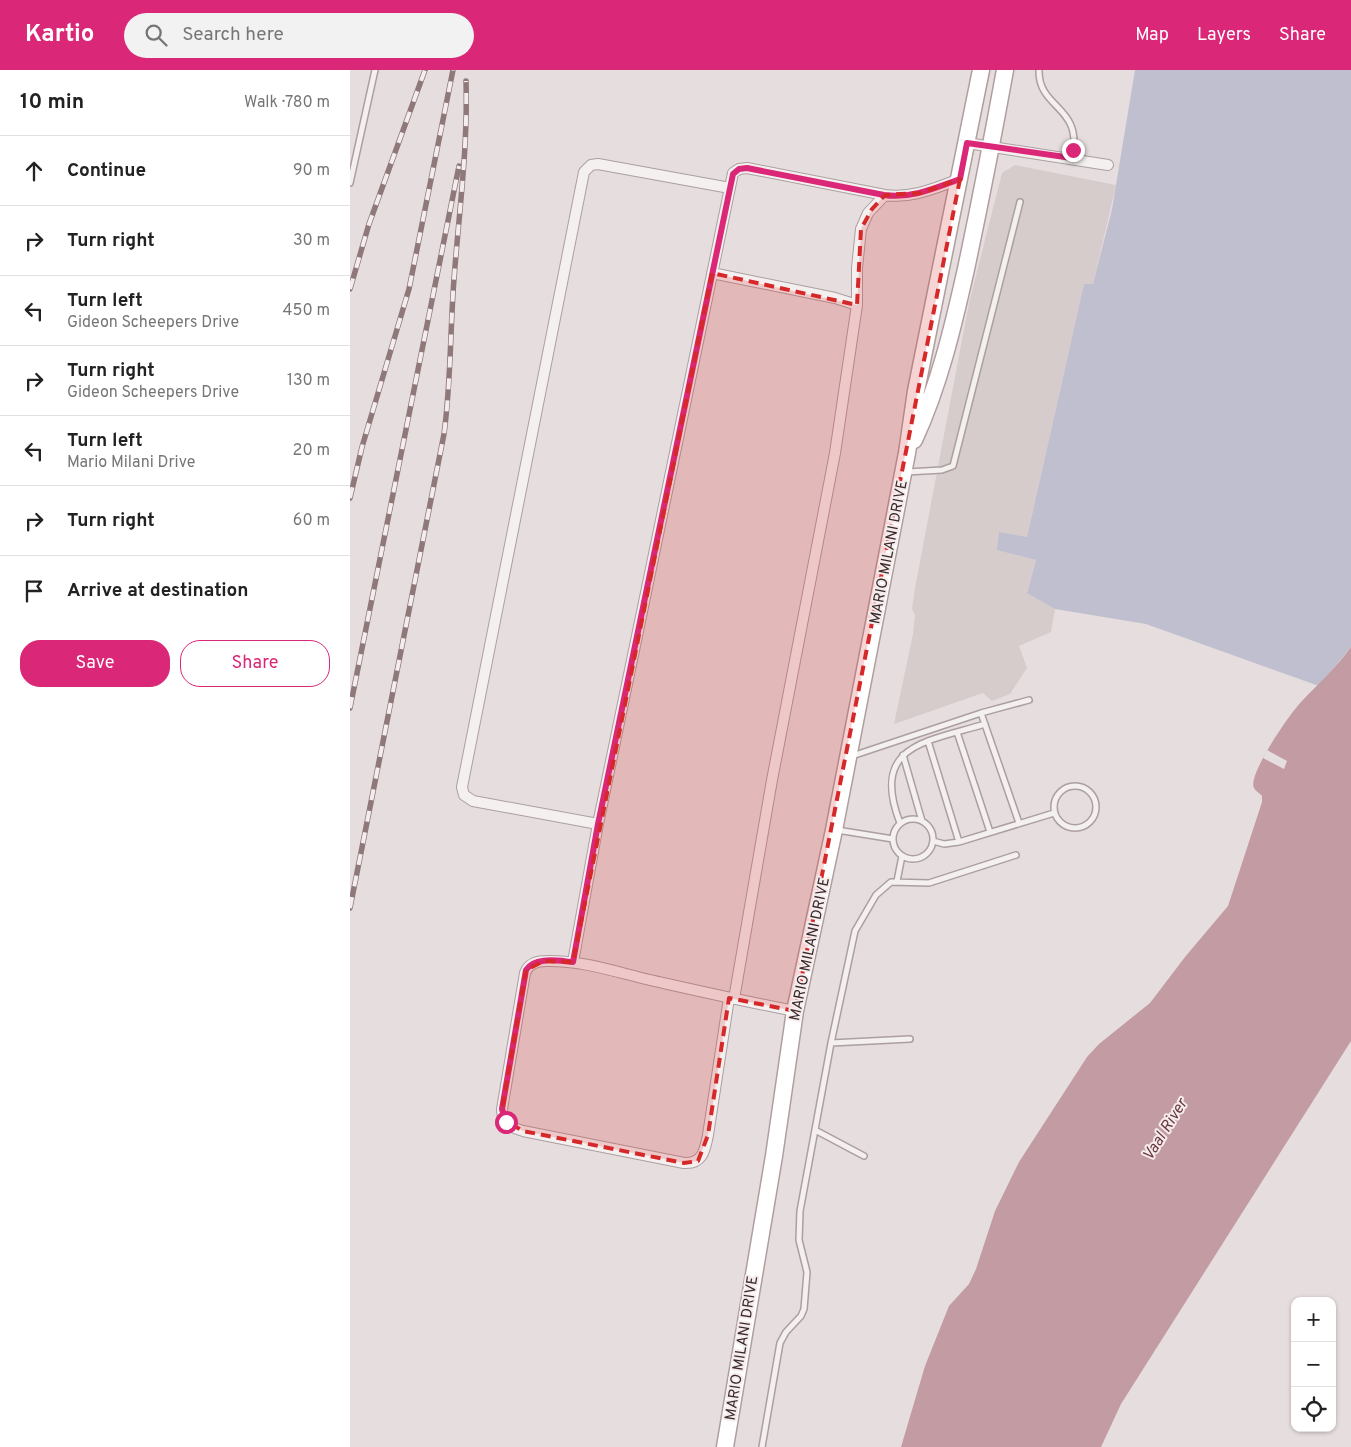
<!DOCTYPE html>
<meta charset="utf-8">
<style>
body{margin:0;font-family:Overpass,sans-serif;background:#f2f2f2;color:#222}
.controls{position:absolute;right:15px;bottom:15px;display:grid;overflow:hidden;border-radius:10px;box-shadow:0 1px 4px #0004}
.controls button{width:45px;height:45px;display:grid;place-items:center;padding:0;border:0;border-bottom:1px solid #e0e0e0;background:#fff;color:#222;font:25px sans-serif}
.stop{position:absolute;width:15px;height:15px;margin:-11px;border:4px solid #db2777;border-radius:50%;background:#fff}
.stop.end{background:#db2777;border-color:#fff;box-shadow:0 1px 5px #0008}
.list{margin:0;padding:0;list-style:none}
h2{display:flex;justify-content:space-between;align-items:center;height:65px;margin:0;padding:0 20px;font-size:21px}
h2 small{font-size:16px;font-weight:400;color:#767676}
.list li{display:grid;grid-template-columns:32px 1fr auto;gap:15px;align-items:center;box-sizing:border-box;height:70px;padding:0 20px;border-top:1px solid #e0e0e0}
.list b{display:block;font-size:19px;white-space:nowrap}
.list p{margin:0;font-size:16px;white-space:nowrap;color:#767676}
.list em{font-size:16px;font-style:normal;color:#767676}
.actions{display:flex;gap:10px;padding:15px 20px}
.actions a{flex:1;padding:11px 0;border:1px solid #db2777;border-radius:20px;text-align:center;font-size:18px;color:#db2777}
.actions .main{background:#db2777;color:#fff}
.icon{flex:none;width:28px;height:28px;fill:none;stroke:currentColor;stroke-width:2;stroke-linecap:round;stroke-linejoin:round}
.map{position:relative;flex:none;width:1001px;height:1377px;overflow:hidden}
header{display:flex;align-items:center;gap:30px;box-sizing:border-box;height:70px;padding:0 25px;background:#db2777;color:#fff}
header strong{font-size:24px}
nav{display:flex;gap:28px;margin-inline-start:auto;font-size:18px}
.search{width:350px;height:45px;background:#f2f2f2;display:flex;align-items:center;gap:12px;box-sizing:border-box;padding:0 18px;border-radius:28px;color:#767676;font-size:19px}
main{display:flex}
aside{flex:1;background:#fff}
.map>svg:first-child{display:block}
.built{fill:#d7cccc}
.green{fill:#c0bfcf}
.water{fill:#c39ba2}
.pier{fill:#e6ddde}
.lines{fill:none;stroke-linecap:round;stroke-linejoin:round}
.lane-casing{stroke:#ac9fa0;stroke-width:8}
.street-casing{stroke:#ac9fa0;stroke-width:12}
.primary-casing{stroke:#b09e9f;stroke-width:19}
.lane{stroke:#f4f0f0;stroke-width:5}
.street{stroke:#f4f0f0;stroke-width:10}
.primary{stroke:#fff;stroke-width:16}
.rail-casing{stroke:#8e787a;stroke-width:5.5}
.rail{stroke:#f4eced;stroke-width:4;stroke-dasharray:11;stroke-linecap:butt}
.route{stroke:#db2777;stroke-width:6}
.marked{fill:#d62828;fill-opacity:0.2;stroke:#d62828;stroke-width:4;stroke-dasharray:10 6;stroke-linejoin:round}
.labels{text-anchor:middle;stroke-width:4;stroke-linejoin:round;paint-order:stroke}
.street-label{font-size:15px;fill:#3b2829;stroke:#f4eced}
.water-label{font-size:16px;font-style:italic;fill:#6b363d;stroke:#f4eced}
</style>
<header>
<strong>Kartio</strong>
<div class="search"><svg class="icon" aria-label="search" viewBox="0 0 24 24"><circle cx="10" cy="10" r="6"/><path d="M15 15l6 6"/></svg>Search here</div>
<nav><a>Map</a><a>Layers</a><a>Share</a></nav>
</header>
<main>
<aside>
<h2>10 min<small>Walk · 780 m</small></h2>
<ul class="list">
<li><svg class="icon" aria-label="ahead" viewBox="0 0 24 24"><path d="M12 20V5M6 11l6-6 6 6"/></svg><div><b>Continue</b></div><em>90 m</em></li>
<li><svg class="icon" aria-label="right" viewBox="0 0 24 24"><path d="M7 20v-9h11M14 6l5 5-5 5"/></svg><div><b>Turn right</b></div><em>30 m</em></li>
<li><svg class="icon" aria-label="left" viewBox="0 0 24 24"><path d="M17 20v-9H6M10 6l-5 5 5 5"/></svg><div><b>Turn left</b><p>Gideon Scheepers Drive</p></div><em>450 m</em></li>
<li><svg class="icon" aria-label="right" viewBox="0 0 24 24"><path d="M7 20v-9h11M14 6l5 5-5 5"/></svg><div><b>Turn right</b><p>Gideon Scheepers Drive</p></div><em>130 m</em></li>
<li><svg class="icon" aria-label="left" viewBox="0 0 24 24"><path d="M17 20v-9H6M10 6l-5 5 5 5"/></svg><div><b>Turn left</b><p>Mario Milani Drive</p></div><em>20 m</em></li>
<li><svg class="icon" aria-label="right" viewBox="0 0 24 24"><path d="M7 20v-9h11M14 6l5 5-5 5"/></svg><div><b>Turn right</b></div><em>60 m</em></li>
<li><svg class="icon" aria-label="arrive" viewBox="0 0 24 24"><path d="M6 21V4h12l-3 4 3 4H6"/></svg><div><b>Arrive at destination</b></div></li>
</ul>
<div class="actions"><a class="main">Save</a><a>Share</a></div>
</aside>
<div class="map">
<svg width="1001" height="1377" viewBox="0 0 1001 1377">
<rect width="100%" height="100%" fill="#e6ddde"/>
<path class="built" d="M 665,95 L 766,115 L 743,214 L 734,214 L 677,467 L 649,463 L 648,480 L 686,490 L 677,522 L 705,539 L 701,562 L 669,576 L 677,598 L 660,624 L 642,631 L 633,623 L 544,654 L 563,564 L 565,545 L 562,539 L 565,518 L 619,233 L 652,103 Z"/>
<path class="green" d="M 785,0 L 1001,0 L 1001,577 L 969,616 L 796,554 L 705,539 L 677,523 L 686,490 L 647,480 L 649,462 L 677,467 L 734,214 L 743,214 L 762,139 Z"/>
<path class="water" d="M 1001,577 L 1001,971 L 771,1334 L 751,1377 L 551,1377 L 575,1296 L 599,1236 L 619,1214 L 626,1199 L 645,1141 L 669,1092 L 737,987 L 749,974 L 800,933 L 835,887 L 878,836 L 912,732 L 912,726 C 910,723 905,721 904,718 C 897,705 941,642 952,631 C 969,613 986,598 1001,577 Z"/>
<path class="pier" d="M 917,680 L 937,691 L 934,699 L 913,688 Z"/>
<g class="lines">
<defs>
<path id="lane" d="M 689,0 C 688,40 734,35 722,88
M 0,113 L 25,0
M 557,402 L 592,400 L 603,396 L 670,132
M 631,643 L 669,753
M 607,662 L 640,762
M 578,671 L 609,772
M 553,685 L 572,751
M 502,686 L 631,643 L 679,630
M704 737a21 21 0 1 1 42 0a21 21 0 1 1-42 0Z
M543 769a20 20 0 1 1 40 0a20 20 0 1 1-40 0Z
M 550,753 C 520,675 575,672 635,654
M 487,760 L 543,769
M 583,771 L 594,774 L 609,772 L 704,743
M 547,811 L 552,786
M 481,973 L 560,969
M 465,1060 L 514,1086
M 412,1377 L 430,1273 L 436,1262 L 451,1246 L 454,1239 L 457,1202 L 449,1170 L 450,1141 L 481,973 L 505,861 L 526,825 L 541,812 L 579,813 L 666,785"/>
<path id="street" d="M 617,73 L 758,95
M 362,203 L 485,228 L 507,235
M 248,754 L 123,731 L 114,725 L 112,717 L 234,102 L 241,95 L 248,94 L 380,118
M 223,892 L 248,754 L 383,103 L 389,99 L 397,98 L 535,125 C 562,129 585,118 610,109
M 379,928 L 358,1065 C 355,1080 353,1094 334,1093 L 173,1061 C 161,1058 152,1052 152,1039 L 175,903 C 178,894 187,891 196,891 C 231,890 266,902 300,910 C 349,921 397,932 445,941
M 384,929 L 422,710 L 485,383 L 507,235 L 507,198 L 511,159 L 518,143 L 535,125"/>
<path id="primary" d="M 564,370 C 589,316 603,257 616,199 C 630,133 643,66 655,0
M 375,1377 L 424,1086 L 445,941 L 484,760 L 557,383 L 566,321 L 631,0"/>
</defs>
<use href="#lane" class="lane-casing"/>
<use href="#street" class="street-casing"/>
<use href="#primary" class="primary-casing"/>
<use href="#lane" class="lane"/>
<use href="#street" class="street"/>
<use href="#primary" class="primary"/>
<defs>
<path id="rail" d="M 0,219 L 19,154 L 75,0
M 0,428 L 12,377 L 59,219 L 103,0
M 0,638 L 109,96
M 0,838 L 94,364 C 101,313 100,261 104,209 C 109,142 118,78 116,11"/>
</defs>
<use href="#rail" class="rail-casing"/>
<use href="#rail" class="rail"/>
</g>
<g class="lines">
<path class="route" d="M 156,1052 L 152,1039 L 176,900 C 185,886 209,891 223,892 L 248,754 L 383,104 L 389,99 L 397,98 L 534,125 C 561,129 585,118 610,109 L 617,73 L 722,88 L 723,80"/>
</g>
<path class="marked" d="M 610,109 L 445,941 L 379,928 L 358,1065 L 348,1091 L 334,1093 L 173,1061 L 154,1050 L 152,1039 L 176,900 L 194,891 L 223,892 L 362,203 L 507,235 L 511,159 L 522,139 L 535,125 L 570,123 Z"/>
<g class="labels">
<g class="street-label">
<text transform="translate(538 482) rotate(-79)" y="5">MARIO MILANI DRIVE</text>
<text transform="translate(459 879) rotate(-78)" y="5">MARIO MILANI DRIVE</text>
<text transform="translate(391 1278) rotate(-81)" y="5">MARIO MILANI DRIVE</text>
</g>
<g class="water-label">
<text transform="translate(814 1059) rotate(-58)" y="6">Vaal River</text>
</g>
</g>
</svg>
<div class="controls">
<button>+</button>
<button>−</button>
<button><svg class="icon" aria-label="locate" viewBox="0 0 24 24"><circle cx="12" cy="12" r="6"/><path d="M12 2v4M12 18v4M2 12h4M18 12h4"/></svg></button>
</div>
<div class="stop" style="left:156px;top:1052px"></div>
<div class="stop end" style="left:723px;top:80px"></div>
</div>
</main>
